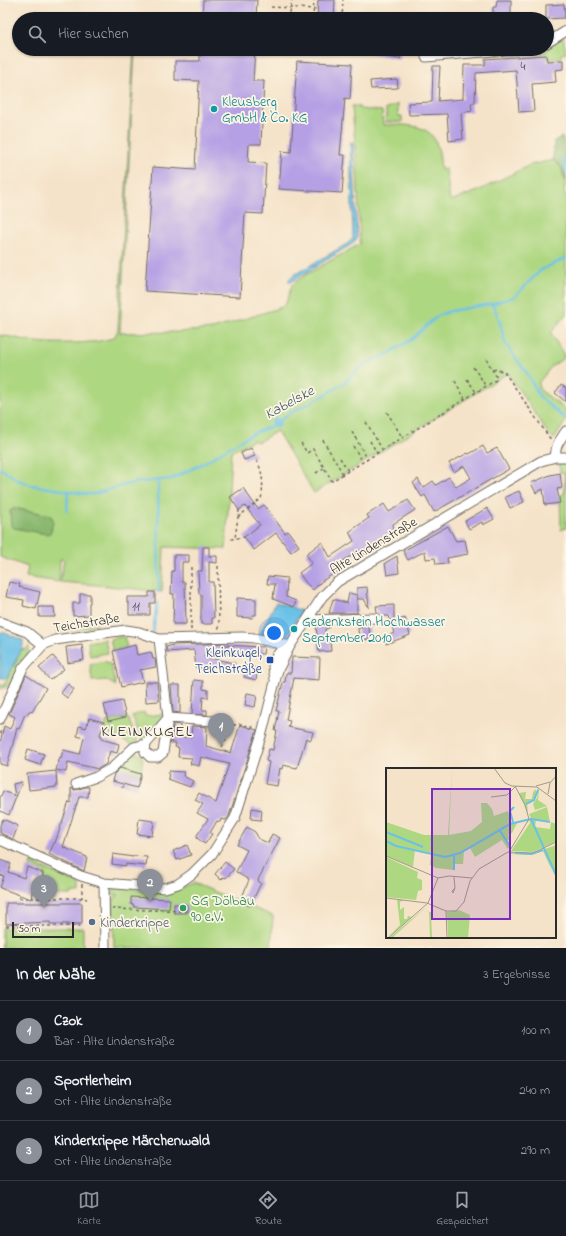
<!DOCTYPE html>
<html lang="de">
<meta charset="utf-8">
<style>
body{margin:0;font-family:"Indie Flower",sans-serif;background:#20242c;color:#f1f3f6}
.scale{position:absolute;left:12px;bottom:10px;width:62px;box-sizing:border-box;padding-left:4px;border:2px solid #2b2b2b;border-top:0;font-size:11px;line-height:14px;white-space:nowrap;color:#2b2b2b;-webkit-text-stroke:3px #fcf5e5;paint-order:stroke}
.you{position:absolute;left:274px;top:633px;width:14px;height:14px;margin:-10px;border:3px solid #fff;border-radius:50%;background:#1a73e8;box-shadow:0 0 0 6px #1a73e833}
.badge{display:grid;place-items:center;width:26px;height:26px;border-radius:50%;background:#8c9099;color:#fff;font-size:13px;font-weight:700}
.pin{position:absolute;translate:-50% -33px;filter:drop-shadow(0 1px 2px #0008)}
.pin::after{content:'';position:absolute;top:21px;width:14px;height:12px;background:inherit;clip-path:polygon(0 0,100% 0,50% 100%)}
.list{margin:0;padding:0;list-style:none}
h2{display:flex;justify-content:space-between;align-items:center;height:52px;margin:0;padding:0 16px;font-size:17px}
h2 small{font-size:13px;font-weight:400;color:#9ea1a6}
.list li{display:grid;grid-template-columns:26px 1fr auto;gap:12px;align-items:center;box-sizing:border-box;height:60px;padding:0 16px;border-top:1px solid #363941}
.list b{display:block;font-size:15px;white-space:nowrap}
.list p{margin:0;font-size:13px;white-space:nowrap;color:#9ea1a6}
.list em{font-size:13px;font-style:normal;color:#9ea1a6}
.icon{flex:none;width:22px;height:22px;fill:none;stroke:currentColor;stroke-width:2;stroke-linecap:round;stroke-linejoin:round}
.map{position:relative;flex:none;width:566px;height:948px;overflow:hidden}
.search{position:absolute;background:#171b24;box-shadow:0 1px 3px #0004;left:12px;right:12px;top:12px;height:44px;display:flex;align-items:center;gap:10px;box-sizing:border-box;padding:0 14px;border-radius:22px;color:#9ea1a6;font-size:15px}
.sheet{height:232px;background:#171b24}
nav{display:flex;justify-content:space-around;align-items:center;box-sizing:border-box;height:56px;border-top:1px solid #363941;background:#171b24;font-size:11px;color:#9ea1a6}
nav a{display:grid;justify-items:center;gap:2px}
nav .on{color:#8c9099}
.map>svg:first-child{display:block}
.green{fill:#aed781;stroke:#6c8156}
.forest{fill:#8ab86f;stroke:#5a724d}
.water{fill:#6bc1e7;stroke:#4b7689}
.lines{fill:none;stroke-linecap:round;stroke-linejoin:round}
.stream{stroke:#6bc1e7;stroke-width:2.5}
.canal{stroke:#6bc1e7;stroke-width:9}
.building{fill:#b6a0e5}
.minor-casing{stroke:#726b62;stroke-width:11}
.path{stroke:#726b62;stroke-width:1.5;stroke-dasharray:3 3;stroke-linecap:butt}
.minor{stroke:#fff;stroke-width:9}
.culture-dot{fill:#0f9aa8;stroke:#fcf5e5;stroke-width:1.5}
.transit-dot{fill:#1a4fb4;stroke:#fcf5e5;stroke-width:1.5}
.leisure-dot{fill:#2e9e5b;stroke:#fcf5e5;stroke-width:1.5}
.service-dot{fill:#5c6f8a;stroke:#fcf5e5;stroke-width:1.5}
.labels{text-anchor:middle;stroke-width:3.5;stroke-linejoin:round;paint-order:stroke}
.number-label{font-size:12px;fill:#4e485a}
.culture-label{font-size:14px;fill:#0d838f;stroke:#fcf5e5;text-anchor:start}
.street-label{font-size:14px;fill:#2b2b2b;stroke:#fcf5e5}
.transit-label{font-size:14px;fill:#164399;stroke:#fcf5e5;text-anchor:end}
.leisure-label{font-size:14px;fill:#27864d;stroke:#fcf5e5;text-anchor:start}
.service-label{font-size:14px;fill:#4e5e75;stroke:#fcf5e5;text-anchor:start}
.water-label{font-size:15px;font-style:italic;fill:#3e5863;stroke:#fcf5e5}
.quarter-label{font-size:16px;letter-spacing:1px;fill:#2b2b2b;stroke:#fcf5e5}
.inset-river{fill:none;stroke:#6bc1e7;stroke-width:2}
.inset-road{fill:none;stroke:#a4998a;stroke-width:1}
.view{fill:#7b2cbf;fill-opacity:0.15;stroke:#7b2cbf;stroke-width:2}
.inset-edge{fill:none;stroke:#2b2b2b;stroke-width:2}
</style>
<div class="map">
<svg width="566" height="948" viewBox="0 0 566 948">
<rect width="100%" height="100%" fill="#fcf5e5"/>
<filter id="ink" filterUnits="userSpaceOnUse"><feTurbulence type="fractalNoise" baseFrequency=".025" numOctaves="2"/><feDisplacementMap in="SourceGraphic" scale="8" xChannelSelector="R" yChannelSelector="G"/><feConvolveMatrix kernelMatrix="1 2 1 2 8 2 1 2 1" color-interpolation-filters="sRGB"/></filter>
<filter id="wash" filterUnits="userSpaceOnUse"><feTurbulence type="fractalNoise" baseFrequency=".012" numOctaves="4" result="noise"/><feDisplacementMap in="SourceGraphic" scale="16" xChannelSelector="R" yChannelSelector="G"/><feGaussianBlur stdDeviation="0.9" result="paint"/><feColorMatrix in="noise" values="0 0 0 0 0 0 0 0 0 0 0 0 0 0 0 0 0 1.4 0 .05"/><feComposite in="paint" operator="in"/></filter>
<g filter="url(#wash)">
<rect width="100%" height="100%" fill="#f5e3c9"/>
<path class="green" d="M 563,37 L 566,53 L 561,54 L 561,58 L 548,59 L 547,53 L 540,54 L 540,51 L 547,49 L 547,48 Z
M 134,49 L 135,49 L 120,333 L 178,332 L 213,329 L 282,307 L 286,303 L 292,285 L 302,277 L 360,244 L 357,169 L 352,106 L 359,106 L 359,109 L 382,111 L 383,125 C 402,125 430,122 437,145 C 440,153 440,162 441,170 L 446,169 L 450,201 L 478,191 L 530,165 L 553,160 L 561,167 L 566,183 L 564,189 L 566,200 L 566,314 L 551,333 L 565,357 L 551,367 L 539,382 L 539,389 L 566,410 L 566,421 L 554,439 L 547,432 L 508,373 L 314,493 L 277,431 L 258,442 L 253,440 L 231,452 L 226,549 L 164,547 L 162,592 L 108,586 L 60,582 L 64,560 L 60,559 L 59,582 L 26,577 L 28,567 L 0,557 L 0,335 C 12,337 24,340 37,342 C 50,344 103,344 114,337 C 116,335 117,332 118,329 Z
M 398,104 L 398,116 L 402,116 L 402,122 L 386,122 L 386,109 Z
M 559,464 L 566,464 L 566,528 L 561,530 L 560,496 L 565,492 L 564,473 L 560,472 Z
M 97,624 L 96,627 L 58,632 L 56,627 Z
M 124,636 L 127,647 L 113,651 L 110,639 Z
M 105,639 L 108,653 L 90,656 L 88,642 Z
M 29,646 L 28,654 L 23,660 L 10,685 L 1,689 L 0,684 L 4,686 L 22,649 L 25,650 Z
M 105,661 L 110,664 L 116,686 L 106,680 L 92,681 L 90,664 Z
M 144,712 L 145,716 L 164,714 L 165,716 L 143,742 L 132,716 Z
M 124,718 L 128,718 L 138,743 L 130,744 L 105,731 L 106,722 Z
M 136,752 L 143,758 L 141,774 L 116,767 L 128,753 Z
M 31,862 L 80,884 L 80,893 L 71,893 L 71,895 L 43,895 L 45,872 L 30,866 Z
M 193,883 L 273,916 L 271,948 L 114,948 L 113,899 L 116,899 L 116,896 L 119,895 L 111,895 L 112,908 L 109,906 C 108,902 107,895 110,891 C 119,884 151,892 163,892 C 174,892 183,887 193,883 Z
M 2,928 L 83,928 L 83,948 L 2,948 Z"/>
<path class="forest" d="M 562,137 L 566,149 L 566,183 L 561,167 L 553,160 L 554,141 Z
M 14,508 L 51,515 L 53,520 L 51,532 L 47,534 L 14,528 L 11,525 L 10,511 Z"/>
<path class="water" d="M 351,142 L 353,143 L 357,238 L 352,244 L 291,282 L 289,282 L 289,279 L 292,276 L 347,244 L 353,238 L 350,143 Z
M 276,602 L 302,611 L 286,637 L 284,638 L 269,636 L 269,634 L 267,633 L 266,635 L 260,634 Z
M 2,632 L 23,640 L 23,646 L 7,678 L 0,678 L 0,633 Z"/>
<g class="lines">
<path class="stream" d="M 566,157 L 563,160 L 566,172
M 491,304 L 494,307 L 500,322 L 505,343 L 528,375 L 539,396 L 564,418
M 0,468 L 18,480 L 31,485 L 87,494 L 94,494 L 132,483 L 171,479 L 202,464 L 233,445 L 254,433 L 273,426 L 288,414 L 323,396 L 344,383 L 363,365 L 388,354 L 411,340 L 435,318 L 442,314 L 451,311 L 491,304 L 514,297 L 541,270 L 566,258
M 158,481 L 159,592
M 67,511 L 68,491
M 153,632 L 157,603"/>
<path class="canal" d="M 276,422 L 276,424"/>
</g>
<g id="blocks">
<path class="building" d="M 203,0 L 257,0 L 256,19 L 202,19 Z
M 318,0 L 335,0 L 334,19 L 317,19 Z
M 497,0 L 511,0 L 511,19 L 496,19 L 496,13 L 493,13 L 493,7 L 496,7 Z
M 564,4 L 565,18 L 546,19 L 546,5 Z
M 395,13 L 416,14 L 416,19 L 395,19 Z
M 200,49 L 255,49 L 253,81 L 264,81 L 261,144 L 249,144 L 248,162 L 266,163 L 263,214 L 245,213 L 240,297 L 145,291 L 153,167 L 195,170 L 199,81 L 175,80 L 175,61 L 200,61 Z
M 369,49 L 401,49 L 400,59 L 369,53 Z
M 546,55 L 547,61 L 563,60 L 563,69 L 555,70 L 556,82 L 532,84 L 534,111 L 519,112 L 516,70 L 476,73 L 475,103 L 471,103 L 472,111 L 461,113 L 463,139 L 449,141 L 447,114 L 409,115 L 408,103 L 432,102 L 433,66 L 440,66 L 438,101 L 463,99 L 464,65 L 485,65 L 485,59 Z
M 297,61 L 352,64 L 350,99 L 345,98 L 340,155 L 345,155 L 342,193 L 279,189 L 282,151 L 291,152 Z
M 397,79 L 398,88 L 371,89 L 370,81 Z
M 561,385 L 566,388 L 566,402 L 555,393 Z
M 483,446 L 487,453 L 497,448 L 509,469 L 434,512 L 425,495 L 422,497 L 413,483 L 418,479 L 423,488 L 433,481 L 436,485 L 449,477 L 456,487 L 471,478 L 464,466 L 454,472 L 449,463 L 468,453 L 469,454 Z
M 251,448 L 255,456 L 244,460 L 241,453 Z
M 560,473 L 562,488 L 557,489 L 560,503 L 545,505 L 543,489 L 536,493 L 531,483 L 550,475 Z
M 243,488 L 258,509 L 264,505 L 285,533 L 288,531 L 299,546 L 291,552 L 276,533 L 254,550 L 244,537 L 260,525 L 245,506 L 239,510 L 230,497 Z
M 519,491 L 524,502 L 510,508 L 505,497 Z
M 408,500 L 415,510 L 393,524 L 395,536 L 363,555 L 360,550 L 340,563 L 343,568 L 322,581 L 313,590 L 306,583 L 299,573 L 312,563 L 306,554 L 322,542 L 330,557 L 354,541 L 349,532 L 369,518 L 367,515 L 384,504 L 389,512 Z
M 487,508 L 494,519 L 483,525 L 482,522 L 469,529 L 465,521 Z
M 448,526 L 456,541 L 465,540 L 468,554 L 447,558 L 448,563 L 436,564 L 435,558 L 426,559 L 425,551 L 408,560 L 403,551 Z
M 203,547 L 209,547 L 209,556 L 217,556 L 217,563 L 209,562 L 209,582 L 213,582 L 214,618 L 212,618 L 212,624 L 201,624 L 201,594 L 199,594 L 198,571 L 202,571 Z
M 174,555 L 189,555 L 189,562 L 182,562 L 182,582 L 185,582 L 186,624 L 173,624 L 174,594 L 171,594 L 172,571 L 174,571 Z
M 397,556 L 399,573 L 387,575 L 385,563 Z
M 268,576 L 287,578 L 286,597 L 296,601 L 294,607 L 273,599 L 275,584 L 267,584 Z
M 9,582 L 20,584 L 19,587 L 40,592 L 36,609 L 23,606 L 24,600 L 6,597 Z
M 367,587 L 369,608 L 364,599 L 357,599 L 357,588 Z
M 149,592 L 155,592 L 155,603 L 150,603 L 150,615 L 129,615 L 129,603 L 127,603 L 127,597 L 149,597 Z
M 349,593 L 357,595 L 357,613 L 329,613 L 333,599 L 347,603 Z
M 80,594 L 90,594 L 90,603 L 89,603 L 89,615 L 73,616 L 73,603 L 80,603 Z
M 237,598 L 256,599 L 256,615 L 253,615 L 252,618 L 237,617 Z
M 394,605 L 394,621 L 405,618 L 410,635 L 386,644 L 384,638 L 394,633 L 389,616 L 381,616 L 377,612 L 376,606 Z
M 39,607 L 54,607 L 55,617 L 39,617 Z
M 329,625 L 329,628 L 325,629 L 326,641 L 330,641 L 331,651 L 319,652 L 316,626 Z
M 369,627 L 370,639 L 359,640 L 358,628 Z
M 224,643 L 224,645 L 264,647 L 263,654 L 205,652 L 204,657 L 235,663 L 234,666 L 196,668 L 194,650 L 167,652 L 166,647 L 174,645 Z
M 82,645 L 84,660 L 68,663 L 66,647 Z
M 135,645 L 137,655 L 151,652 L 153,659 L 155,659 L 156,667 L 140,670 L 143,682 L 121,687 L 113,651 Z
M 53,656 L 64,669 L 50,680 L 39,668 Z
M 292,657 L 320,658 L 319,680 L 294,678 L 286,720 L 290,721 L 288,727 L 313,732 L 311,740 L 306,738 L 297,768 L 283,765 L 282,769 L 280,768 L 277,786 L 265,784 L 269,762 L 266,761 L 269,749 L 273,750 L 277,731 L 275,731 L 279,711 L 276,711 L 283,682 L 285,682 L 286,673 L 291,673 Z
M 246,666 L 258,668 L 256,680 L 244,677 Z
M 26,675 L 46,688 L 32,712 L 29,711 L 27,715 L 25,714 L 19,729 L 17,728 L 7,766 L 0,764 L 0,743 L 4,726 L 10,729 L 15,717 L 9,714 Z
M 194,680 L 203,681 L 203,689 L 208,690 L 208,698 L 203,697 L 202,710 L 207,710 L 207,715 L 192,714 Z
M 145,682 L 157,682 L 159,701 L 146,702 Z
M 68,684 L 74,689 L 67,698 L 61,693 Z
M 171,685 L 180,685 L 180,713 L 173,712 Z
M 247,693 L 257,695 L 255,707 L 245,705 Z
M 122,701 L 126,717 L 108,721 L 104,705 Z
M 89,718 L 104,722 L 100,735 L 102,736 L 101,739 L 119,744 L 117,753 L 110,751 L 106,764 L 98,769 L 68,762 L 66,772 L 56,770 L 60,757 L 61,758 L 63,750 L 80,754 L 84,738 L 77,736 L 79,726 L 86,728 Z
M 173,724 L 180,725 L 180,737 L 191,737 L 192,726 L 207,727 L 206,746 L 231,753 L 240,725 L 257,730 L 229,816 L 226,820 L 221,819 L 220,822 L 217,821 L 210,833 L 212,834 L 205,844 L 197,838 L 197,835 L 208,819 L 197,813 L 203,804 L 195,800 L 199,793 L 216,803 L 229,764 L 201,757 L 199,766 L 190,764 L 192,758 L 178,757 L 179,748 L 175,747 L 176,743 L 171,743 Z
M 28,749 L 44,754 L 40,765 L 25,760 Z
M 120,768 L 141,774 L 137,788 L 112,781 L 114,774 Z
M 56,771 L 57,787 L 29,790 L 27,774 Z
M 169,771 L 184,772 L 183,776 L 193,781 L 190,787 L 168,779 Z
M 22,782 L 9,815 L 0,811 L 0,798 L 3,791 L 15,796 L 13,784 Z
M 85,787 L 89,787 L 88,797 L 79,797 L 63,847 L 87,857 L 84,871 L 49,854 L 54,843 L 55,843 L 69,802 L 71,803 L 71,788 L 75,790 Z
M 252,808 L 262,810 L 261,820 L 251,819 Z
M 3,819 L 18,826 L 13,839 L 0,833 L 0,825 Z
M 139,819 L 154,821 L 152,836 L 137,834 Z
M 247,827 L 255,832 L 259,839 L 268,843 L 272,834 L 280,838 L 259,878 L 258,881 L 261,883 L 250,906 L 240,902 L 249,880 L 236,872 L 247,850 L 237,845 Z
M 187,845 L 191,855 L 177,860 L 173,851 Z
M 113,854 L 133,857 L 133,856 L 147,857 L 146,866 L 126,864 L 126,866 L 112,864 Z
M 0,860 L 11,864 L 8,872 L 24,878 L 27,867 L 43,873 L 42,883 L 34,880 L 31,899 L 0,888 L 4,876 L 0,875 Z
M 225,862 L 234,869 L 226,878 L 224,877 L 221,880 L 215,874 Z
M 131,897 L 170,899 L 169,909 L 134,907 L 134,905 L 131,904 Z
M 6,903 L 82,903 L 82,924 L 50,924 L 50,922 L 6,924 Z
M 174,904 L 187,905 L 187,913 L 174,913 Z"/>
</g>
</g>
<g filter="url(#ink)">
<use href="#blocks" fill-opacity="0" stroke="#726b62" stroke-width="1"/>
<g class="lines">
<defs>
<path id="minor" d="M 547,43 L 566,31
M 426,57 L 519,49
M 556,457 C 554,447 560,440 566,431
M 307,620 L 376,618
M 0,622 L 27,632 L 43,645
M 159,639 L 168,718 L 163,753 L 158,757 L 150,757 L 145,752 L 146,744 L 168,718
M 275,680 C 275,675 273,671 273,667 C 273,655 281,650 290,646
M 168,718 L 213,721
M 0,719 L 23,668 L 43,645 L 55,640 L 126,630 L 139,632 L 159,639 L 242,637 L 254,638 L 290,646
M 76,784 L 96,777 L 112,768 L 134,747 L 146,744
M 0,840 L 81,876 L 104,883 L 165,888 L 178,884 L 192,874 L 212,854 L 235,818 L 262,733 L 278,670 L 290,646 L 322,597 L 337,582 L 541,461 L 556,457 L 566,457
M 104,883 L 105,948"/>
</defs>
<use href="#minor" class="minor-casing"/>
<path class="path" d="M 271,7 L 318,9
M 289,19 L 292,0
M 313,19 L 314,0
M 342,19 L 343,0
M 473,367 L 483,381 L 485,387
M 493,370 L 497,369 L 505,373 L 551,440
M 467,379 L 476,392
M 455,381 L 465,399
M 387,412 L 402,437
M 366,422 L 382,449
M 352,432 L 367,458
M 323,440 L 343,474
M 370,441 L 377,453
M 301,443 L 307,453 L 313,449 L 332,481 L 496,380 L 497,378 L 485,357
M 353,446 L 363,462
M 340,458 L 348,471
M 316,473 L 324,468
M 239,510 L 235,538 L 232,539 L 244,537
M 238,517 L 261,499 C 264,486 263,471 256,459
M 218,566 L 219,629
M 191,630 L 191,566
M 0,734 L 1,728
M 222,747 L 234,725 L 241,724 L 255,728
M 122,788 L 123,786
M 82,884 L 82,898
M 19,898 L 82,898 L 87,899
M 112,909 L 186,911
M 6,926 L 80,926"/>
<use href="#minor" class="minor"/>
</g>
</g>
<g class="culture-dot">
<circle cx="214" cy="109" r="4"/>
<circle cx="294" cy="629" r="4"/>
</g>
<rect class="transit-dot" x="266" y="656" width="8" height="8" rx="2"/>
<circle class="leisure-dot" cx="183" cy="908" r="4"/>
<circle class="service-dot" cx="92" cy="922" r="4"/>
<g class="labels">
<g class="number-label">
<text x="523" y="70">4</text>
<text x="136" y="610">11</text>
</g>
<g class="culture-label">
<text x="222" y="106">Kleusberg<tspan x="222" dy="16">GmbH &amp; Co. KG</tspan></text>
<text x="302" y="626">Gedenkstein Hochwasser<tspan x="302" dy="16">September 2010</tspan></text>
</g>
<g class="street-label">
<text transform="translate(373 545) rotate(-31)" y="5">Alte Lindenstraße</text>
<text transform="translate(86 622) rotate(-9)" y="5">Teichstraße</text>
</g>
<g class="transit-label">
<text x="262" y="657">Kleinkugel,<tspan x="262" dy="16">Teichstraße</tspan></text>
</g>
<g class="leisure-label">
<text x="191" y="905">SG Dölbau<tspan x="191" dy="16">90 e.V.</tspan></text>
</g>
<g class="service-label">
<text x="100" y="927">Kinderkrippe</text>
</g>
<g class="water-label">
<text transform="translate(289 402) rotate(-29)" y="5">Kabelske</text>
</g>
<g class="quarter-label">
<text x="147" y="736">KLEINKUGEL</text>
</g>
</g>
<g transform="translate(386 768)">
<rect width="170" height="170" fill="#f5e3c9"/>
<path d="M 66,0 L 63,67 L 85,63 L 96,54 L 95,35 L 101,35 L 106,41 L 108,48 L 122,43 L 126,56 L 142,50 L 131,55 L 126,65 L 122,67 L 124,70 L 120,74 L 125,78 L 122,81 L 116,72 L 89,89 L 84,80 L 81,82 L 78,83 L 77,96 L 69,96 L 68,102 L 50,100 L 44,97 L 45,85 L 29,82 L 27,99 L 0,88 L 0,54 L 38,67 L 62,67 ZM 152,20 L 153,21 L 152,32 L 161,38 L 149,42 L 147,36 L 151,30 L 152,23 L 148,31 L 141,35 L 142,45 L 133,25 L 140,24 L 139,31 L 146,31 L 147,24 L 150,21 L 150,25 ZM 161,39 L 164,54 L 150,52 L 149,59 L 164,61 L 165,54 L 170,56 L 169,74 L 147,84 L 125,83 L 144,55 L 143,51 L 146,52 L 143,46 ZM 170,77 L 170,109 L 161,91 L 170,112 L 157,83 L 146,87 L 125,86 L 123,94 L 123,85 L 146,86 ZM 0,89 L 32,104 L 31,110 L 36,112 L 36,122 L 32,123 L 30,132 L 0,129 ZM 11,132 L 18,132 L 14,134 L 14,142 L 18,139 L 18,151 L 21,151 L 22,148 L 26,149 L 1,170 L 14,157 ZM 39,140 L 36,143 L 45,144 L 46,170 L 44,170 L 43,144 L 36,143 L 6,170 L 3,170 ZM 73,142 L 84,147 L 82,170 L 62,170 L 61,144 Z" fill="#aed781"/>
<path class="inset-river" d="M 140,36 L 148,32 L 152,22M 145,51 L 164,54M 127,54 L 124,43 L 128,39M 114,63 L 124,78M 0,64 L 37,79M 0,73 L 10,78 L 59,89 L 74,85 L 124,56 L 145,51 L 170,107M 129,85 L 145,86 L 157,82M 68,87 L 68,102"/>
<path class="inset-road" d="M 108,0 L 119,15 L 126,18 L 151,19 L 170,33M 150,18 L 164,14M 162,26 L 164,15 L 170,8M 105,29 L 121,27 L 129,19M 123,84 L 143,51 L 139,37 L 129,18M 0,88 L 52,110M 68,109 L 69,120 L 67,125 L 66,123 L 69,120M 0,130 L 41,135 L 60,143 L 70,143 L 78,134 L 84,113 L 93,101 L 122,84 L 147,85 L 170,74M 42,135 L 52,110 L 63,108 L 86,110M 60,143 L 61,170M 2,170 L 42,135"/>
<path class="view" d="M 46,21 L 124,21 L 124,151 L 46,151 Z"/>
<rect width="170" height="170" class="inset-edge"/>
</g>
</svg>
<div class="scale">50 m</div>
<div class="you"></div>
<div class="pin badge" style="left:221px;top:746px">1</div>
<div class="pin badge" style="left:150px;top:902px">2</div>
<div class="pin badge" style="left:44px;top:908px">3</div>
<div class="search"><svg class="icon" aria-label="search" viewBox="0 0 24 24"><circle cx="10" cy="10" r="6"/><path d="M15 15l6 6"/></svg>Hier suchen</div>
</div>
<section class="sheet">
<h2>In der Nähe<small>3 Ergebnisse</small></h2>
<ul class="list">
<li><span class="badge">1</span><div><b>Czok</b><p>Bar · Alte Lindenstraße</p></div><em>100 m</em></li>
<li><span class="badge">2</span><div><b>Sportlerheim</b><p>Ort · Alte Lindenstraße</p></div><em>240 m</em></li>
<li><span class="badge">3</span><div><b>Kinderkrippe Märchenwald</b><p>Ort · Alte Lindenstraße</p></div><em>290 m</em></li>
</ul>
</section>
<nav>
<a class="on"><svg class="icon" aria-label="map" viewBox="0 0 24 24"><path d="M3 6l6-2 6 2 6-2v14l-6 2-6-2-6 2zM9 4v14M15 6v14"/></svg>Karte</a>
<a><svg class="icon" aria-label="directions" viewBox="0 0 24 24"><path d="M12 3l9 9-9 9-9-9zM9 14v-3h6M13 9l2 2-2 2"/></svg>Route</a>
<a><svg class="icon" aria-label="saved" viewBox="0 0 24 24"><path d="M7 4h10v16l-5-4-5 4z"/></svg>Gespeichert</a>
</nav>
